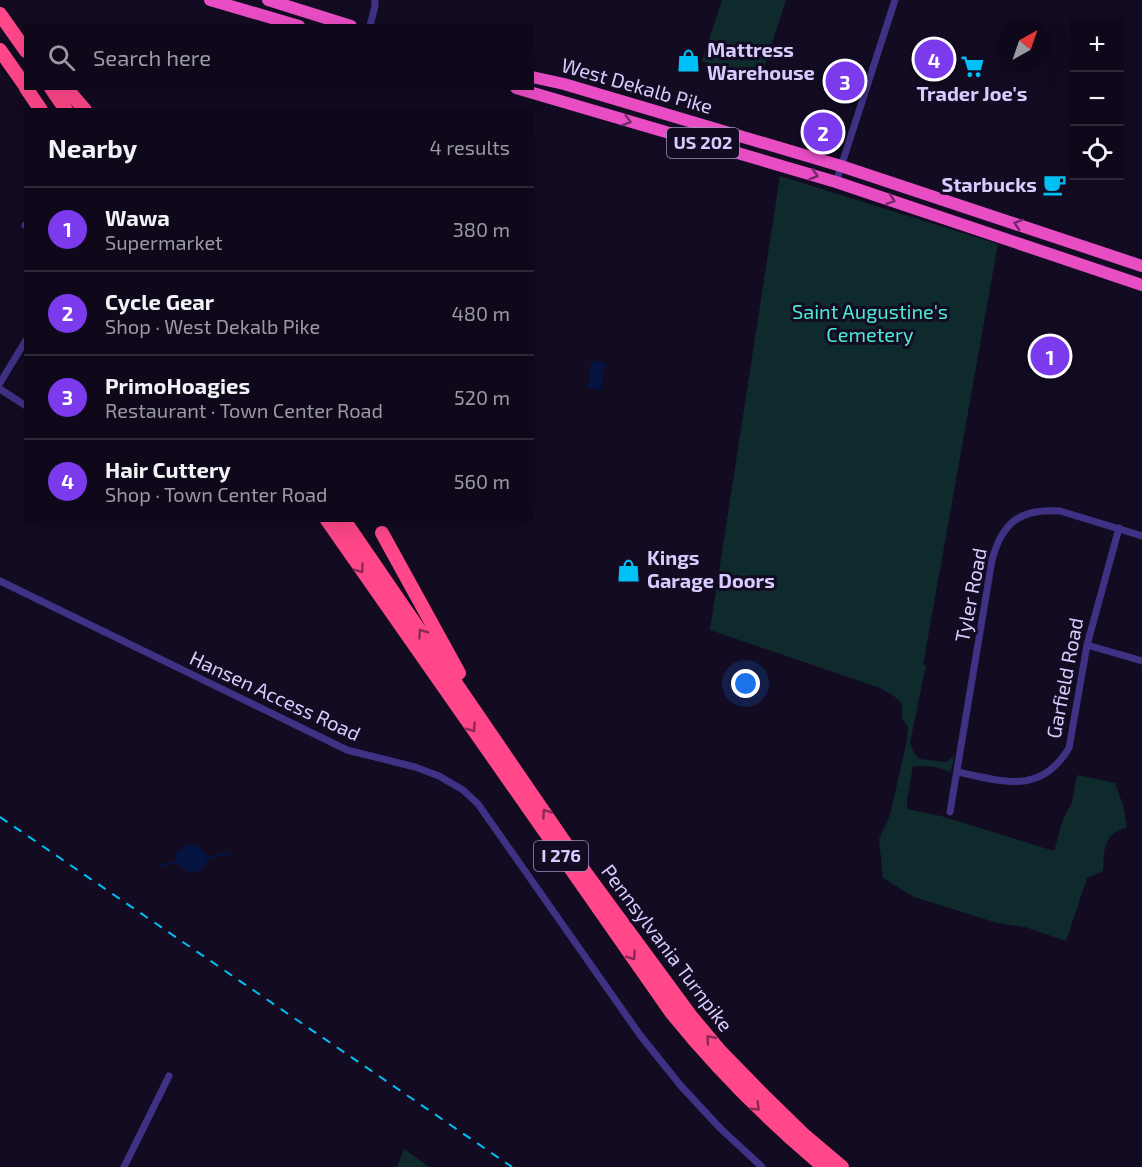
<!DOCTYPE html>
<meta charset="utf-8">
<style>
body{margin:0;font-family:"Exo 2",sans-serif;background:#171123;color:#f1f3f6}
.controls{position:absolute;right:18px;top:18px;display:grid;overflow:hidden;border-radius:0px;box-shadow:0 6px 24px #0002}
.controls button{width:54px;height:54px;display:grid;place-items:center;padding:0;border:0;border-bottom:2px solid #2e2939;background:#0e081a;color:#f1f3f6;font:30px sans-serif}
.compass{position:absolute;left:998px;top:18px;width:54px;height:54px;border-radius:50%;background:#0e081a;box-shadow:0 6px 24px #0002;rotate:40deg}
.you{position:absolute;left:746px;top:684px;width:21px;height:21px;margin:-15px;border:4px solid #fff;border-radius:50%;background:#1a73e8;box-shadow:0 0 0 9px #1a73e833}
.badge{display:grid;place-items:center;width:39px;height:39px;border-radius:50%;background:#7c3aed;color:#fff;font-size:20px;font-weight:700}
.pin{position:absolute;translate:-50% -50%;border:3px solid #fff;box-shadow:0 2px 6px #0006}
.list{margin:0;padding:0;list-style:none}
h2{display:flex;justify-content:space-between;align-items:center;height:78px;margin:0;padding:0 24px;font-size:26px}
h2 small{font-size:20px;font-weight:400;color:#9b9aa2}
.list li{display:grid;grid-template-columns:39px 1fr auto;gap:18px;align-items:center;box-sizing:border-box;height:84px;padding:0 24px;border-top:2px solid #2e2939}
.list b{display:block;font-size:22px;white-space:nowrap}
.list p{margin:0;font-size:20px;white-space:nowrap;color:#9b9aa2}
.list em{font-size:20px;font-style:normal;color:#9b9aa2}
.icon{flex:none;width:33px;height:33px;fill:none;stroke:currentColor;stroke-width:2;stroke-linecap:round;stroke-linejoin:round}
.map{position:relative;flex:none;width:1142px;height:1167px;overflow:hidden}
.search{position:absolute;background:#0e081a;box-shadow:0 6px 24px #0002;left:24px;top:24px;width:510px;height:66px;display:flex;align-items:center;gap:15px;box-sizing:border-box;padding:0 21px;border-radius:0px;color:#9b9aa2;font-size:22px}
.panel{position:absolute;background:#0e081a;box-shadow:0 6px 24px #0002;left:24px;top:108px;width:510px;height:414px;border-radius:0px}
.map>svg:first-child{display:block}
.green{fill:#0e2a2c}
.water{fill:#051341}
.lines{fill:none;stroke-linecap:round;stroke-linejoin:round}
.stream{stroke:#051341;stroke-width:2}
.minor{stroke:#3f3285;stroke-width:7}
.trunk{stroke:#e94dc4;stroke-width:12}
.motorway{stroke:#ff4789;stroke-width:14}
.rail{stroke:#00c1f7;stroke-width:2;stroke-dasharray:9 8;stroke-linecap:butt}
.oneway{stroke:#73296b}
.oneway2{stroke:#882956}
.labels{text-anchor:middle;stroke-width:6;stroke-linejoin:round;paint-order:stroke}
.shield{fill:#120b22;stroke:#9d92bd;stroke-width:1.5}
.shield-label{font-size:18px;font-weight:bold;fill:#d8ccff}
.poi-label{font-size:20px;font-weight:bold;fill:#d8ccff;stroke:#120b22;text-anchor:start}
.street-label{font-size:20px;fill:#d8ccff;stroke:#120b22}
.park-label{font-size:20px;fill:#4dead5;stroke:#120b22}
</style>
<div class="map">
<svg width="1142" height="1167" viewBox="0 0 1142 1167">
<rect width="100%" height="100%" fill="#120b22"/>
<path class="green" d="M 722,0 L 786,0 L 760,80 L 702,61 Z
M 780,176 L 998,244 L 923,665 L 926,665 L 910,743 L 914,753 L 920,759 L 946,762 L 954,756 L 951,772 L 931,766 L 913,766 L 907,800 L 907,809 L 941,816 L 1054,851 L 1063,819 L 1072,802 L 1077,775 L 1115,783 L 1123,805 L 1127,827 C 1102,836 1105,847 1103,871 L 1087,878 L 1066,941 L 1025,927 L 997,923 L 914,897 L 883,878 L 879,839 L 890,815 L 907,740 L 908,727 L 902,718 L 902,704 L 894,696 L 880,688 L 710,630 Z
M 404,1149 L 429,1167 L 397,1167 Z"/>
<path class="water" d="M 591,361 L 605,363 L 601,390 L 588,388 Z
M 186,845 L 198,846 L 206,854 L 207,863 L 201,870 L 190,873 C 181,868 174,864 176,852 Z"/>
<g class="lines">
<path class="stream" d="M 204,858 L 231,853
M 160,865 L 178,862"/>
<path class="minor" d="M 370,26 L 375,6 L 375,0
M 836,182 L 895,0
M 25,225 L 26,226
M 0,383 L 26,340
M 0,389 L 26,406
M 0,581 L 347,750 L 415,767 L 439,776 L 463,790 L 478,804 L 640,1035 L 681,1086 L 720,1128 L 762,1167
M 1087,645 L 1142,661
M 957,772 C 1003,781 1040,796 1069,748 L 1087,645 L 1119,528
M 950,812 L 992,560 C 1002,522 1021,508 1060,511 L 1142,536
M 124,1167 L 169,1076"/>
<path class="trunk" d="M 210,0 L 299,26
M 268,0 L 351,26
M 532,77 L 564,84 L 841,166 L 1142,266
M 516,88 L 836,182 L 1142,285"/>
<path class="motorway" d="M 0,14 L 26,51
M 0,50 L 26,87
M 26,88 L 41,110
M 51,88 L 66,110
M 66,88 L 85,110
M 327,520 L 671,1012 C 717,1069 768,1120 824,1167
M 344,520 L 587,875 L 690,1015 L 720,1051 L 762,1094 L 803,1134 L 842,1167
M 382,533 L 459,673"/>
<path class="rail" d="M 0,817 L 512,1167"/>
</g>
<defs><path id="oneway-chevron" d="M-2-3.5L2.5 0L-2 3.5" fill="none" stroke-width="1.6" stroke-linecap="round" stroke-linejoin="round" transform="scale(1.5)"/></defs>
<g class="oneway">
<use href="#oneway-chevron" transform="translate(627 121) rotate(16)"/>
<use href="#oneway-chevron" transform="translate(814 175) rotate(16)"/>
<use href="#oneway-chevron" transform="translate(891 200) rotate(19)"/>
<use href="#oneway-chevron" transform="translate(1018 224) rotate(-162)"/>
</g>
<g class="oneway2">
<use href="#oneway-chevron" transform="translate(360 569) rotate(55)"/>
<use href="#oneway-chevron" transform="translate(422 633) rotate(-125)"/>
<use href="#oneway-chevron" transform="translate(472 728) rotate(55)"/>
<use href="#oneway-chevron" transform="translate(546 813) rotate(-124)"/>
<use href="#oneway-chevron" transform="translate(632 956) rotate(55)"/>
<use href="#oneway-chevron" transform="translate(710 1039) rotate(-130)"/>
<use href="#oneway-chevron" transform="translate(756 1107) rotate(45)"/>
</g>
<defs>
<symbol id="shop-bare" viewBox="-9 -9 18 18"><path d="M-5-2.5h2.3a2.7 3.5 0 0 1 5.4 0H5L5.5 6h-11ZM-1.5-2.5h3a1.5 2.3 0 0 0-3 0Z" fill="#00c1f7" stroke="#120b22" stroke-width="2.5" paint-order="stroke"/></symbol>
<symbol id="supermarket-bare" viewBox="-9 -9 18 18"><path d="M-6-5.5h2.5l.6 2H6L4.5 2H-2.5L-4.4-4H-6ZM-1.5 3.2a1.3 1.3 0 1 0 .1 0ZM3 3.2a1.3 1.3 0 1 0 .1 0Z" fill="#00c1f7" stroke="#120b22" stroke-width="2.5" paint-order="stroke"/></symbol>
<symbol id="cafe-bare" viewBox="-9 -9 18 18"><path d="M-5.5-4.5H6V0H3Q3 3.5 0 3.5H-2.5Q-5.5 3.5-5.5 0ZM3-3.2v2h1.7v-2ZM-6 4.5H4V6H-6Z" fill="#00c1f7" stroke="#120b22" stroke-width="2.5" paint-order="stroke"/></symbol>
</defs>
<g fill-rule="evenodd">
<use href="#shop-bare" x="672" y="44" width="33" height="33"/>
<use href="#supermarket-bare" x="956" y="50" width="33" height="33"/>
<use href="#cafe-bare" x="1038" y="168" width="33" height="33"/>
<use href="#shop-bare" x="612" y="554" width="33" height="33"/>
</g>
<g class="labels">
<g class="shield">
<rect x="667" y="128" width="72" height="30" rx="4.5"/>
<rect x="534" y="841" width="54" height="30" rx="4.5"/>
</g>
<g class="shield-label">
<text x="703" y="149">US 202</text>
<text x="561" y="862">I 276</text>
</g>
<g class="poi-label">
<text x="707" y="57">Mattress<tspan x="707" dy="23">Warehouse</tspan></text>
<text x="972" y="101" text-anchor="middle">Trader Joe's</text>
<text x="1037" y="192" text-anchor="end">Starbucks</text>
<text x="647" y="565">Kings<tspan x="647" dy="23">Garage Doors</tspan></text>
</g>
<g class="street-label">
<text transform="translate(637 86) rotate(16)" y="7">West Dekalb Pike</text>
<text transform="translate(971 595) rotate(-79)" y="7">Tyler Road</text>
<text transform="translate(1065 678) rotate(-79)" y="7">Garfield Road</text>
<text transform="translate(275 696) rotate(25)" y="7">Hansen Access Road</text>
<text transform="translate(667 948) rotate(53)" y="7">Pennsylvania Turnpike</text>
</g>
<g class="park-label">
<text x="870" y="319">Saint Augustine's<tspan x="870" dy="23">Cemetery</tspan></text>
</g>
</g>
</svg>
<div class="controls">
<button>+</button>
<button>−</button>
<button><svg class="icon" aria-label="locate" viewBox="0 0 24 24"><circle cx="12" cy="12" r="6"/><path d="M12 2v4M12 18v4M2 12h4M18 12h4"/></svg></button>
</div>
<svg class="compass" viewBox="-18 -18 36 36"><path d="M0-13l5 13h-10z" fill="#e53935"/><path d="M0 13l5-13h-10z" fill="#9b9aa2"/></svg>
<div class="you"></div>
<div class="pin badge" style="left:1050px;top:356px">1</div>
<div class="pin badge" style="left:823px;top:132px">2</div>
<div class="pin badge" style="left:845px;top:81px">3</div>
<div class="pin badge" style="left:934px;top:59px">4</div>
<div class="search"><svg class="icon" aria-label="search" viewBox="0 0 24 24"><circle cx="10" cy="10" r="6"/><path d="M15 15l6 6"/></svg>Search here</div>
<section class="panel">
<h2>Nearby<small>4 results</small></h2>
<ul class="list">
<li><span class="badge">1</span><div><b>Wawa</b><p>Supermarket</p></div><em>380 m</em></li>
<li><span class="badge">2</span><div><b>Cycle Gear</b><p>Shop · West Dekalb Pike</p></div><em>480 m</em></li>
<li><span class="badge">3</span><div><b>PrimoHoagies</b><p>Restaurant · Town Center Road</p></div><em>520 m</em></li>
<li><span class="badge">4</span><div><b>Hair Cuttery</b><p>Shop · Town Center Road</p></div><em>560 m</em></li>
</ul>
</section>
</div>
